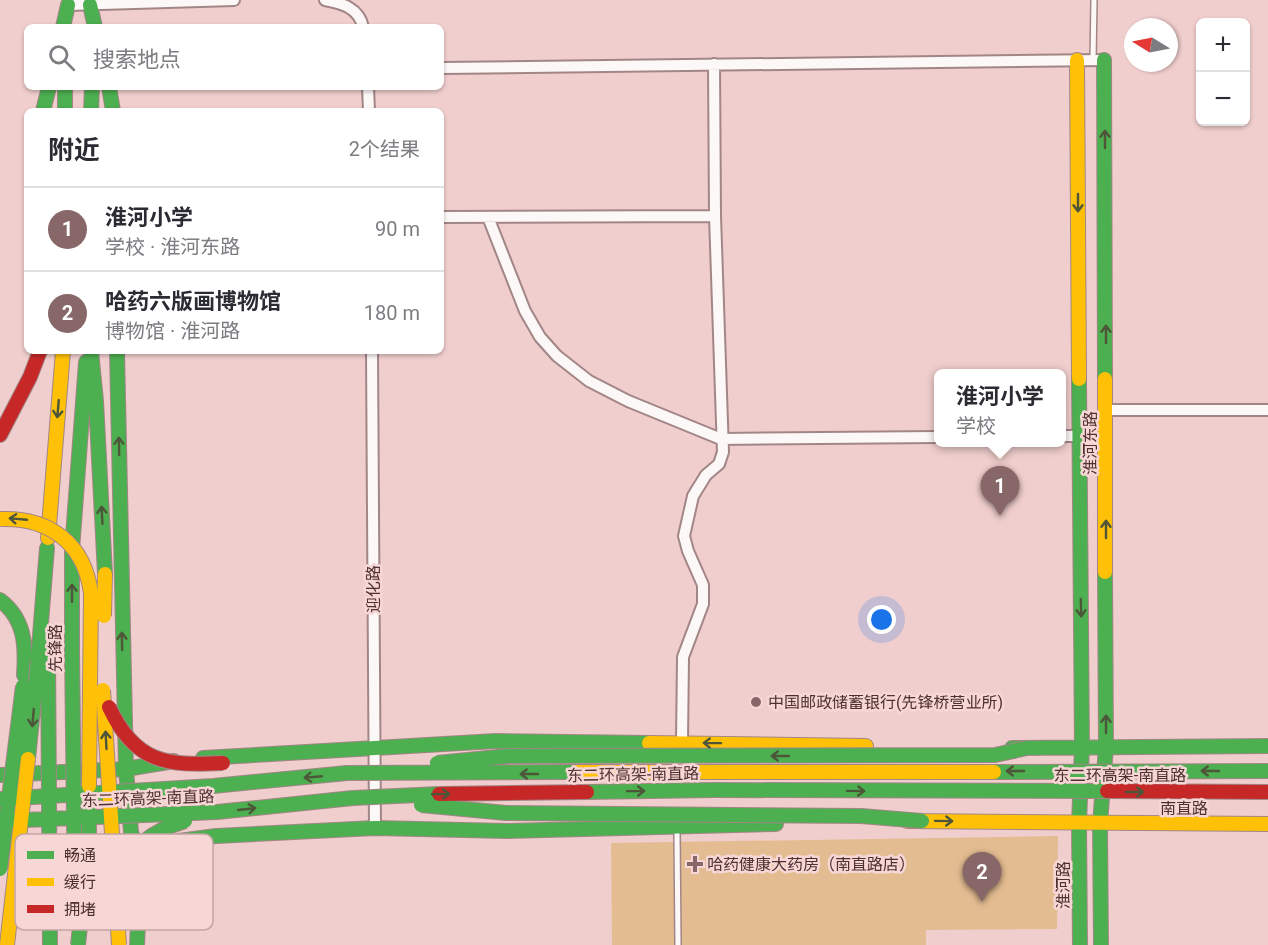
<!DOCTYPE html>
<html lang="zh">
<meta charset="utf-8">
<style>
body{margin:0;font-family:Roboto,"Noto Sans SC",sans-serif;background:#f2f2f3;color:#2b2b33}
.controls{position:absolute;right:18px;top:18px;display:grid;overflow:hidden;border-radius:9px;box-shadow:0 2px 4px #0004}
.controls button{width:54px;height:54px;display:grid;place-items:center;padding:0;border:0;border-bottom:2px solid #e1e1e2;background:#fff;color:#2b2b33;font:30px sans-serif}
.compass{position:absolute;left:1124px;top:18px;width:54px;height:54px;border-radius:50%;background:#fff;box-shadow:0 2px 4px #0004;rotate:280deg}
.you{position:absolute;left:882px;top:620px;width:21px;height:21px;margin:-15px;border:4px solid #fff;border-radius:50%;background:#1a73e8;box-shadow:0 0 0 9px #1a73e833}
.badge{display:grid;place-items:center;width:39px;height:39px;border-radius:50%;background:#876767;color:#fff;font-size:20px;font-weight:700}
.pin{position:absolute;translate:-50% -50px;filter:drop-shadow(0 2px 3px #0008)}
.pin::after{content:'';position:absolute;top:32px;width:21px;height:18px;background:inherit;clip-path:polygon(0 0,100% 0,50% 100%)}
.popup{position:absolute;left:934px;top:369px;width:132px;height:78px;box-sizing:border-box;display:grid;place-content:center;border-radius:9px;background:#fff;filter:drop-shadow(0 2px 4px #0005);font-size:20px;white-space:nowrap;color:#7c7c81}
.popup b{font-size:22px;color:#2b2b33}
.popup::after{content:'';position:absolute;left:50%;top:100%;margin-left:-12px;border:12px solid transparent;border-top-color:#fff}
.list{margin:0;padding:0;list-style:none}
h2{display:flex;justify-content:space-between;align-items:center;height:78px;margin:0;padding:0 24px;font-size:26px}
h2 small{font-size:20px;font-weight:400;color:#7c7c81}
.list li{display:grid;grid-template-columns:39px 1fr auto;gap:18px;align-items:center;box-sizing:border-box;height:84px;padding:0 24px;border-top:2px solid #e1e1e2}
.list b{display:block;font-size:22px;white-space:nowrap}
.list p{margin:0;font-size:20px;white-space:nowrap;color:#7c7c81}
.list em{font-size:20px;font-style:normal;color:#7c7c81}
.icon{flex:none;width:33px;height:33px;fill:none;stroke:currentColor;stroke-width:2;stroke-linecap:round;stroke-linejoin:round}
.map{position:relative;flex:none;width:1268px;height:945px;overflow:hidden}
.search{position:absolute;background:#fff;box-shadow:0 2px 4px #0004;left:24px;top:24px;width:420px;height:66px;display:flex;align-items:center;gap:15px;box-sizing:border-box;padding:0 21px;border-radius:9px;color:#7c7c81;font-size:22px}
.panel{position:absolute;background:#fff;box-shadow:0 2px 4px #0004;left:24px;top:108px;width:420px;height:246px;border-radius:9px}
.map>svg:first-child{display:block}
.green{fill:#e3bc91}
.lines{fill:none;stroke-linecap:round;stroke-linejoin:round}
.lane-casing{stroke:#a28686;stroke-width:8}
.street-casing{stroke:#a28686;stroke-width:14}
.fast-casing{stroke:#a28686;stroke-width:16}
.slow-casing{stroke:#a28686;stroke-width:16}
.jam-casing{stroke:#a28686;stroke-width:16}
.lane{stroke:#fdf8f8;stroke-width:5}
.street{stroke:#fdf8f8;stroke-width:10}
.fast{stroke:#4caf50;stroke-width:14}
.slow{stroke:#ffc107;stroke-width:14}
.jam{stroke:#c62828;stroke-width:14}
.fast-bridge-casing{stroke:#a28686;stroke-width:16;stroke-linecap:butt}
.slow-bridge-casing{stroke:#a28686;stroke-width:16;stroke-linecap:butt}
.jam-bridge-casing{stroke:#a28686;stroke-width:16;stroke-linecap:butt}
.fast-bridge{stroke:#4caf50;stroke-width:14}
.slow-bridge{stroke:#ffc107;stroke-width:14}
.jam-bridge{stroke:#c62828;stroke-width:14}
.oneway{stroke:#4e563a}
.poi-dot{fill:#876767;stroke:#f6d7d6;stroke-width:2}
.labels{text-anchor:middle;stroke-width:5;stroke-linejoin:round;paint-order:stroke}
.street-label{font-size:16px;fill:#4f3030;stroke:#f6d7d6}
.poi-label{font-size:16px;fill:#4f3030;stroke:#f6d7d6;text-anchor:start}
.key{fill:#f6d7d6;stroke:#c4a5a4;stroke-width:1.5}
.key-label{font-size:16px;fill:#4f3030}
</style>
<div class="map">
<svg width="1268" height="945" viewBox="0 0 1268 945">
<rect width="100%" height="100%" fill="#f0cecd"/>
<path class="green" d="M 1058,836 L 1057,929 L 926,930 L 926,945 L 612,945 L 611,843 Z"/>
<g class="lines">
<defs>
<path id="lane" d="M 1093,60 L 1094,0
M 677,831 L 678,945"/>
<path id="street" d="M 325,0 C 342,3 359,8 363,27
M 68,5 L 234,0
M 441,68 L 1104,60
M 368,87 L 369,111
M 441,217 L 715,216
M 488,217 L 525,311 L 540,337 L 557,356 L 589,381 L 628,401 L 721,439 L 938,437
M 372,351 L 375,828
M 1106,410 L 1268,410
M 1062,436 L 1079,436
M 682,742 L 683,657 L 703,604 L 703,585 L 688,551 L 684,536 L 693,496 L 706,475 L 719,464 L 723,452 L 715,216 L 714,64"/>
<path id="fast" d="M 90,5 L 95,27
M 63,27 L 68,5
M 1104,60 L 1105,379
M 65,87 L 65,111
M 109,87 L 113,111
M 43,111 L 49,87
M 91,111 L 92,87
M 91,351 L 96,401 L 105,574
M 117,351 L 126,769 L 131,832 L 134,841
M 1079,379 L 1082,747 L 1079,824 L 1080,945
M 0,600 C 25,619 26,645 24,675
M 72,651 L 72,550 L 86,362
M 38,660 L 47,548
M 1012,748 L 1268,746
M 203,758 L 496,741 L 649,743
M 0,775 L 126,769 L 174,761
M 137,945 L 140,880 L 153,855 L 179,841 L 216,836 L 375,828 L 507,831 L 776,824
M 1101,945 L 1100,824 L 1106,747 L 1105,572"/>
<path id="slow" d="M 1077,60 L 1079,379
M 1105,379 L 1105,572
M 48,538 L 63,351
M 649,743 L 866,746
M 907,821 L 1268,824
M 1,845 L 128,841"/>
<path id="jam" d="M 0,435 L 30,377 L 40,351"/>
</defs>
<use href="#lane" class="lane-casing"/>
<use href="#street" class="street-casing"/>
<use href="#fast" class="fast-casing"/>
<use href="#slow" class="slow-casing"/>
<use href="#jam" class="jam-casing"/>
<use href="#lane" class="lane"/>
<use href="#street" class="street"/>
<use href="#fast" class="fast"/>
<use href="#slow" class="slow"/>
<use href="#jam" class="jam"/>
<defs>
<path id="fast-bridge" d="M 72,651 L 75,902
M 48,655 L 50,945
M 28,759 L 38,660
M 437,763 L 508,756 L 995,755 L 1027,748
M 994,772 L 1268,771
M 587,792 L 714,790 L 1107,791
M 0,799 L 213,786 L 347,773 L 577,772
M 421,805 L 506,813 L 861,816 L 922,821
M 0,821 L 217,812 L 353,798 L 439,794
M 0,869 L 23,686
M 116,878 C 131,847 152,831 185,821
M 78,945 L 89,841 L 89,786"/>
<path id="slow-bridge" d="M 0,519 C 50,517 85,544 91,594 L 89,786
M 104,616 L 105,574
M 103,690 L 119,945
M 577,772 L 994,772
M 7,945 L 28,759"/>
<path id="jam-bridge" d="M 109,707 C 135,763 166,766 223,763
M 1107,791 L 1268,792
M 439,794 L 587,792"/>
</defs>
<use href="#fast-bridge" class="fast-bridge-casing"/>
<use href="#slow-bridge" class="slow-bridge-casing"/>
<use href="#jam-bridge" class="jam-bridge-casing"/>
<use href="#fast-bridge" class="fast-bridge"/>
<use href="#slow-bridge" class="slow-bridge"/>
<use href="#jam-bridge" class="jam-bridge"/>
</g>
<defs><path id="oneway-shaft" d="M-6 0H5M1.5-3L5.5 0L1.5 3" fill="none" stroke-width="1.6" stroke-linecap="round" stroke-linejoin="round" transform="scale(1.5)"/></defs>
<g class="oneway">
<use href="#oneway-shaft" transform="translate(1105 139) rotate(-90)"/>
<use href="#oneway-shaft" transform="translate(1078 203) rotate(90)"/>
<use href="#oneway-shaft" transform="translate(1106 334) rotate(-90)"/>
<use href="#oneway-shaft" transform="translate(58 409) rotate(95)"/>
<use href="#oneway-shaft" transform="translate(119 446) rotate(-91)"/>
<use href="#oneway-shaft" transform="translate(102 515) rotate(-93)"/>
<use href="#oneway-shaft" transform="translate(18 519) rotate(-175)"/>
<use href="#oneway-shaft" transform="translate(1106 529) rotate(-90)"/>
<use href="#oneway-shaft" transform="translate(72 593) rotate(-90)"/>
<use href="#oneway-shaft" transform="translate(1081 608) rotate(89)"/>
<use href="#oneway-shaft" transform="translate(122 641) rotate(-91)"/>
<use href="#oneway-shaft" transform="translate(33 718) rotate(95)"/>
<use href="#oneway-shaft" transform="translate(1106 724) rotate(-90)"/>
<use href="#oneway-shaft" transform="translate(106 740) rotate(-93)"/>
<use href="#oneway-shaft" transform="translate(712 743) rotate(-179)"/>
<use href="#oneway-shaft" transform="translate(780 756) rotate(180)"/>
<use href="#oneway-shaft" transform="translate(1015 771) rotate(180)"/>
<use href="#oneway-shaft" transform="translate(1210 771) rotate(-180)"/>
<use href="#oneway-shaft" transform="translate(529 774) rotate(180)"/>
<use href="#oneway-shaft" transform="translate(313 777) rotate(175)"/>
<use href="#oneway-shaft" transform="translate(636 791) rotate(-1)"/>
<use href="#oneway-shaft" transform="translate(856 791) rotate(1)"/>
<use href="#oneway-shaft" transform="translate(1135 792)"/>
<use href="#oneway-shaft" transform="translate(441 794) rotate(-1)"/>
<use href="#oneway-shaft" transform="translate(247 809) rotate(-6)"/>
<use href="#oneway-shaft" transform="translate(944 821) rotate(1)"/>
</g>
<g class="poi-dot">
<circle cx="756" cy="702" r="6"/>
<path d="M692 855h6v6h6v6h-6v6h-6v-6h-6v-6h6z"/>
</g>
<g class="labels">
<g class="street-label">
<text transform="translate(1090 443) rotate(-90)" y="6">淮河东路</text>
<text transform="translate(373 589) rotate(-90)" y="6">迎化路</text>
<text transform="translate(55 648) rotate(-90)" y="6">先锋路</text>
<text transform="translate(633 774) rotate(-1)" y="6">东二环高架-南直路</text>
<text x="1120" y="781">东二环高架-南直路</text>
<text transform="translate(148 798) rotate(-2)" y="6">东二环高架-南直路</text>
<text x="1184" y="814">南直路</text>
<text transform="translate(1063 885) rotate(-90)" y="6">淮河路</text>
</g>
<g class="poi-label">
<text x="768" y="708">中国邮政储蓄银行(先锋桥营业所)</text>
<text x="707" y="870">哈药健康大药房（南直路店）</text>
</g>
</g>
<rect x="15" y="834" width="198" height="96" rx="9" class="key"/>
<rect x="27" y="851" width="27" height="8" fill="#4caf50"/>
<rect x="27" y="878" width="27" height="8" fill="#ffc107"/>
<rect x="27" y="905" width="27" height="8" fill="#c62828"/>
<g class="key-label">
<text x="64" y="861">畅通</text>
<text x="64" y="888">缓行</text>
<text x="64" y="915">拥堵</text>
</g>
</svg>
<div class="controls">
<button>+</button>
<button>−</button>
</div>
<svg class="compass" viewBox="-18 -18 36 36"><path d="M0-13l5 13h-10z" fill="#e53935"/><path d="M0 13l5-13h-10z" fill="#7c7c81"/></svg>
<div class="you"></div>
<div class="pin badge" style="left:1000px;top:516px">1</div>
<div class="popup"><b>淮河小学</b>学校</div>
<div class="pin badge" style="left:982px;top:902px">2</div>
<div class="search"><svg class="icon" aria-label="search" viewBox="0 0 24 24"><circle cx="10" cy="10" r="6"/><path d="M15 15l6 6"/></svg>搜索地点</div>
<section class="panel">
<h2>附近<small>2个结果</small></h2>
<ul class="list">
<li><span class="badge">1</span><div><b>淮河小学</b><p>学校 · 淮河东路</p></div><em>90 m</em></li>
<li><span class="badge">2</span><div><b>哈药六版画博物馆</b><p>博物馆 · 淮河路</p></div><em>180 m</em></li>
</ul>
</section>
</div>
